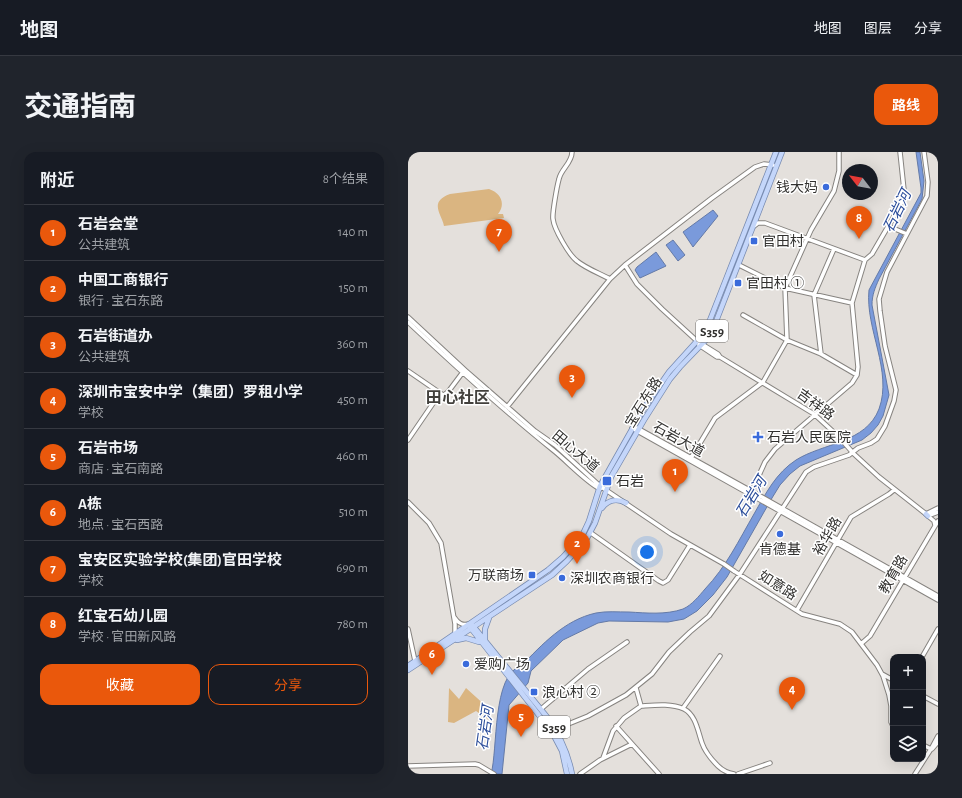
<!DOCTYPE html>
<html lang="zh">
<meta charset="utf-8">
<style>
body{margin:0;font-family:"Alegreya Sans","Noto Sans SC",sans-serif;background:#20242c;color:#f1f3f6}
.controls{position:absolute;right:12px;bottom:12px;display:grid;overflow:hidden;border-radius:8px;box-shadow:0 4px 16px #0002}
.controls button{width:36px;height:36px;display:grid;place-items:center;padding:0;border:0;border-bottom:1px solid #363941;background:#171b24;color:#f1f3f6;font:20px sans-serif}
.compass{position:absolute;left:434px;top:12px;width:36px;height:36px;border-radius:50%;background:#171b24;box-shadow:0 4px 16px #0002;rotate:301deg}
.you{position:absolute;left:239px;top:400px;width:14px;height:14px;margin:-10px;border:3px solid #fff;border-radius:50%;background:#1a73e8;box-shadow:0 0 0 6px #1a73e833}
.badge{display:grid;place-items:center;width:26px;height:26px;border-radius:50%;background:#ea580c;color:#fff;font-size:13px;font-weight:700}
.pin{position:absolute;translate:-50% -33px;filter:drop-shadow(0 1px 2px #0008)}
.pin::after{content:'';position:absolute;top:21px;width:14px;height:12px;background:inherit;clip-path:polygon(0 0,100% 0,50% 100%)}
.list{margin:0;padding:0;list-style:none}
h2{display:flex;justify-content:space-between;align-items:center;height:52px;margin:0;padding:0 16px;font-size:17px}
h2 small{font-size:13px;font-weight:400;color:#9ea1a6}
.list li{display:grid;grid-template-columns:26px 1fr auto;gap:12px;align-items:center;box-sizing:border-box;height:56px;padding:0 16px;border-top:1px solid #363941}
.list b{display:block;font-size:15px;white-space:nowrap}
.list p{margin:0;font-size:13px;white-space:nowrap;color:#9ea1a6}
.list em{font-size:13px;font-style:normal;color:#9ea1a6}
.actions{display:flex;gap:8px;padding:12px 16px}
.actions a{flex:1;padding:9px 0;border:1px solid #ea580c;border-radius:12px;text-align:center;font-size:14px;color:#ea580c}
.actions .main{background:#ea580c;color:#fff}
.icon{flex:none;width:22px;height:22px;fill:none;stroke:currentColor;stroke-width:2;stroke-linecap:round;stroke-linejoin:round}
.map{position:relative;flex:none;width:530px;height:622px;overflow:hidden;border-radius:12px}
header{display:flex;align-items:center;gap:24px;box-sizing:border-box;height:56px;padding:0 20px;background:#171b24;border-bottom:1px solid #363941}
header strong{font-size:19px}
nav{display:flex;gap:22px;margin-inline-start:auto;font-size:14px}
.intro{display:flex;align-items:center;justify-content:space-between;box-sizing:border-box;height:96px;padding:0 24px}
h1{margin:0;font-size:28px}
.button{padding:10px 18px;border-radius:12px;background:#ea580c;color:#fff;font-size:14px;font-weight:700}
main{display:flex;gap:24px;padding:0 24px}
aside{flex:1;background:#171b24;border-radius:12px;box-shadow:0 4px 16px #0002}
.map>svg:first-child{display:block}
.green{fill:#dab581}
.water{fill:#7a9adb;stroke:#647aa7}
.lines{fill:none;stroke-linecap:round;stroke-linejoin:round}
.minor-casing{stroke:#878480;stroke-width:5.5}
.major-casing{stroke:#788bb0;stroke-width:6}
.minor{stroke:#fff;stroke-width:3.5}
.major{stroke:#c4d6fa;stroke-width:4.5}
.minor-bridge-casing{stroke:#878480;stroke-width:5.5;stroke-linecap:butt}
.minor-bridge{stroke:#fff;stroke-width:3.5}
.poi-dot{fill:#3a6bdb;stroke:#fff;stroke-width:1.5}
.labels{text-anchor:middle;stroke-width:3;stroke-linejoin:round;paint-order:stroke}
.shield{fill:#fff;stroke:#706f6d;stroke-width:1}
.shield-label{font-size:13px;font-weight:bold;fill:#32312f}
.poi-label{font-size:14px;fill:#32312f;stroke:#fff;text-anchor:start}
.street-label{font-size:14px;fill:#32312f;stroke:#fff}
.water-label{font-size:15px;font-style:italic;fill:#2b4d9b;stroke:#fff}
.quarter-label{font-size:16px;font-weight:bold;fill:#42403c;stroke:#fff}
</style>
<header>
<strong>地图</strong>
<nav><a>地图</a><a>图层</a><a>分享</a></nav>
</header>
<div class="intro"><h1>交通指南</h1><a class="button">路线</a></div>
<main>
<aside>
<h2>附近<small>8个结果</small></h2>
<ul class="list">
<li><span class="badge">1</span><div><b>石岩会堂</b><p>公共建筑</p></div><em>140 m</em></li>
<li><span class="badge">2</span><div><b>中国工商银行</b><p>银行 · 宝石东路</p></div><em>150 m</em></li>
<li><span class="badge">3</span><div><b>石岩街道办</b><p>公共建筑</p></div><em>360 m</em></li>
<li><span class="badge">4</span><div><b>深圳市宝安中学（集团）罗租小学</b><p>学校</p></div><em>450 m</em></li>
<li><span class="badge">5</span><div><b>石岩市场</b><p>商店 · 宝石南路</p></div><em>460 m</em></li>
<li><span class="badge">6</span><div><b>A栋</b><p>地点 · 宝石西路</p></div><em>510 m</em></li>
<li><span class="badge">7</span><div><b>宝安区实验学校(集团)官田学校</b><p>学校</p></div><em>690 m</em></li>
<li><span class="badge">8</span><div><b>红宝石幼儿园</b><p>学校 · 官田新风路</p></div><em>780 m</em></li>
</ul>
<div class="actions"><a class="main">收藏</a><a>分享</a></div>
</aside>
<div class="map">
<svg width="530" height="622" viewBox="0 0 530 622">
<rect width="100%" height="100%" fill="#e4e0dc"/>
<path class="green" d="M 81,37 C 93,41 98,52 90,62 L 95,62 L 96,66 L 36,74 C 34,62 20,50 42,42 Z
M 41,536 L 51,547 L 58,536 L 79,555 L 84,570 L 68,559 L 46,571 L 40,570 Z"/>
<path class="water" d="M 508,0 L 512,0 L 516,29 L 514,47 L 471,127 C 467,136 464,143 464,153 L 481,243 L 475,264 L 470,273 L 463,281 L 454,288 L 392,314 L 382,322 L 372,333 L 364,346 L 319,425 L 305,443 L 289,459 L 276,467 L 260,470 L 201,469 L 190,471 L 155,488 L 123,519 L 120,531 L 101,553 L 94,622 L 83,622 C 90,598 84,522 113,514 C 134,493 156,468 188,461 C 198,459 210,460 221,460 C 238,461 258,463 275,457 C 284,453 291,444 297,437 C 318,415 331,388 346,362 C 358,341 368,321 388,308 C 415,291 458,291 471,257 C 485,219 457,177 461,138 L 513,41 L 513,36 Z
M 305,58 L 310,64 L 285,95 L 275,80 Z
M 265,88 L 277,103 L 270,109 L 258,93 Z
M 248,100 L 258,114 L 232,126 L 227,118 L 229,115 Z"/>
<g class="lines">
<defs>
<path id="minor" d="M 164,0 C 164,11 153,17 151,27 C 149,34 144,62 145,67 C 146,77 161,103 169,109 C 179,117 191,121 202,127
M 346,74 L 350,71 L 357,71 L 457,108
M 480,74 L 499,82
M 457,108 L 464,102 L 492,54 L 496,45 L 496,38 L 492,0
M 217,113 L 229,132 L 254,157 L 289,189 L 310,202 L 312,205 L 406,262 L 431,285 L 446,302 L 471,325 L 518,362 L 530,356
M 331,113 L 377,136 L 444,151
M 335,163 L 379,188 L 413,202 L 449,223
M 0,165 L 57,218 L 127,279 L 147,293 L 192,334 L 263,382 L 316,412
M 0,170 C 47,214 95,258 145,298 C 159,309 177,329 192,337
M 291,193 L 309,205 L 312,205
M 413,202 L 406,143 L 426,97
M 0,219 L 35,243
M 99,255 L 202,127 L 217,113 L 304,46 L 347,15 L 356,12 L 365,13
M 224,276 L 530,448
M 229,276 L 354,345 L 530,444
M 0,288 L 26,250 L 40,240 L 55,220
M 283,306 L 307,266 L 355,230 L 379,188 L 377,136 L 403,78 L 426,39 L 431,19 L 431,0
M 343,341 L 357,310 L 367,297 L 444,231 L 449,223 L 450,215 L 444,151 L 457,108
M 0,350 L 21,371 L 33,391 L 47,472 L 47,482
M 527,373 L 526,369 L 520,364 L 530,360
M 183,381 L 251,429 L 255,431 L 260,428 L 282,393
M 326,419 L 394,462 L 432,472 L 444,480 L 469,513 L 475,524 L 481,543 L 483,554 L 483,570 L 485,574
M 389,458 L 443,365 L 481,342 L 486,338
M 46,465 C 50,471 54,474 61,472
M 0,477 L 7,509
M 454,491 L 462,484 L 530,369
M 514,505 L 530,477
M 474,522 L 485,528
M 515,544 L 530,552
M 233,554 C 247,553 263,551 276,557 C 288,563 290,580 294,591 C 297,600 303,607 310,614 C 314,618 320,621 326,622
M 275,556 L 312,504
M 133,557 L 180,517 L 219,490
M 208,574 L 251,622
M 148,577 L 180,564 L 218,543 L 244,522 L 261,500 L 282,480 L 301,464 L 332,422 L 398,320 L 406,315 L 441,303 L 450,296 L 463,291 L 469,287 L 477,274 L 486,249 L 488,238 L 477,194 L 472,159 L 471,147 L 479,120 L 519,44 L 520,30 L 516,0
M 515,593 L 523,597
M 524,597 L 530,590
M 195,606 L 205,579 L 216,566 L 233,554 L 228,536
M 0,614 L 67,612 L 71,613 L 86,622
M 172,622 L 192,608 L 224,592
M 330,622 L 362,611
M 507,622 L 523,597 L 530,584"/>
<path id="major" d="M 194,356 C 200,348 209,346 218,351
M 518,362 L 520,364
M 65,474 L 139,565 C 151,582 160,601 164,622
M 62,475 L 144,580 L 154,599 L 159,622
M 49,488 L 58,486 L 71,490
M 77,488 L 77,477 L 81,466
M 0,514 L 140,418 L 155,405 L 174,384 L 181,369 L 192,334 L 236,256 L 261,220 L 289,189 L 302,168 L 368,0
M 0,518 L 144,423 L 159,409 L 178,388 L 187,371 L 203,325 L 236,268 L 262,227 L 272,215 L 297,189 L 307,172 L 374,0"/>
</defs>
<use href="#minor" class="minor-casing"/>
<use href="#major" class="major-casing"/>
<use href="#minor" class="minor"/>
<use href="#major" class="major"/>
<defs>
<path id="minor-bridge" d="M 316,412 L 326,419"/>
</defs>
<use href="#minor-bridge" class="minor-bridge-casing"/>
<use href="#minor-bridge" class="minor-bridge"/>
</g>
<g class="poi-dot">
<circle cx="418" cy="35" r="4"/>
<rect x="342" y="85" width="8" height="8" rx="2"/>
<rect x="326" y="127" width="8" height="8" rx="2"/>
<path d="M348 279h4v4h4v4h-4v4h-4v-4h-4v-4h4z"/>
<rect x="194" y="324" width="10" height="10" rx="2"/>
<circle cx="372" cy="382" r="4"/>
<rect x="120" y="419" width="8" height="8" rx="2"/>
<circle cx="154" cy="426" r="4"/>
<circle cx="58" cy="512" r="4"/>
<rect x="122" y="536" width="8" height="8" rx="2"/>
</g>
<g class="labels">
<g class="shield">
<rect x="288" y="168" width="32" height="22" rx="3"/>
<rect x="130" y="564" width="32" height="22" rx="3"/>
</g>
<g class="shield-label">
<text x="304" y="184">S359</text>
<text x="146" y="580">S359</text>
</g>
<g class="poi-label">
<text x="410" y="40" text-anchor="end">钱大妈</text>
<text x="354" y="94">官田村</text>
<text x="338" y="136">官田村 ①</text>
<text x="359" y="290">石岩人民医院</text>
<text x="208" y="334">石岩</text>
<text x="372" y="402" text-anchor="middle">肯德基</text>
<text x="116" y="428" text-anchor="end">万联商场</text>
<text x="162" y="431">深圳农商银行</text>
<text x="66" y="517">爱购广场</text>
<text x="134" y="545">浪心村 ②</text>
</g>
<g class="street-label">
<text transform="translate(235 250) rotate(-58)" y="5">宝石东路</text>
<text transform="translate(408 252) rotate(36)" y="5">吉祥路</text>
<text transform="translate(271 287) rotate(29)" y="5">石岩大道</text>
<text transform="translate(168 299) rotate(40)" y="5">田心大道</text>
<text transform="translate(419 384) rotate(-60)" y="5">裕华路</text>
<text transform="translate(485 422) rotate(-60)" y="5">教育路</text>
<text transform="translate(370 433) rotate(32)" y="5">如意路</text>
</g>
<g class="water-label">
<text transform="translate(489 59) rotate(-64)" y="5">石岩河</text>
<text transform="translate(343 345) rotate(-59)" y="5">石岩河</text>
<text transform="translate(77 576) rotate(-82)" y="5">石岩河</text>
</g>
<g class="quarter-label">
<text x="50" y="251">田心社区</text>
</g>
</g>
</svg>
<div class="controls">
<button>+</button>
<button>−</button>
<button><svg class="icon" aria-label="layers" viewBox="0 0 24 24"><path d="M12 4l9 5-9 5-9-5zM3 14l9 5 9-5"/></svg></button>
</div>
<svg class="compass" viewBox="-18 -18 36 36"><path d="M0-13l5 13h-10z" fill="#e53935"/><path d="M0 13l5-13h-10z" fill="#9ea1a6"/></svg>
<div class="you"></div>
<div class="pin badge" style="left:267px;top:340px">1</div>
<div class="pin badge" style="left:169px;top:412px">2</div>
<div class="pin badge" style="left:164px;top:246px">3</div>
<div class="pin badge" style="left:384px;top:558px">4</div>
<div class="pin badge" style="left:113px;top:585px">5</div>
<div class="pin badge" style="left:24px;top:523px">6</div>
<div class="pin badge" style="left:91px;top:100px">7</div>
<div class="pin badge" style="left:451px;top:87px">8</div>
</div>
</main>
